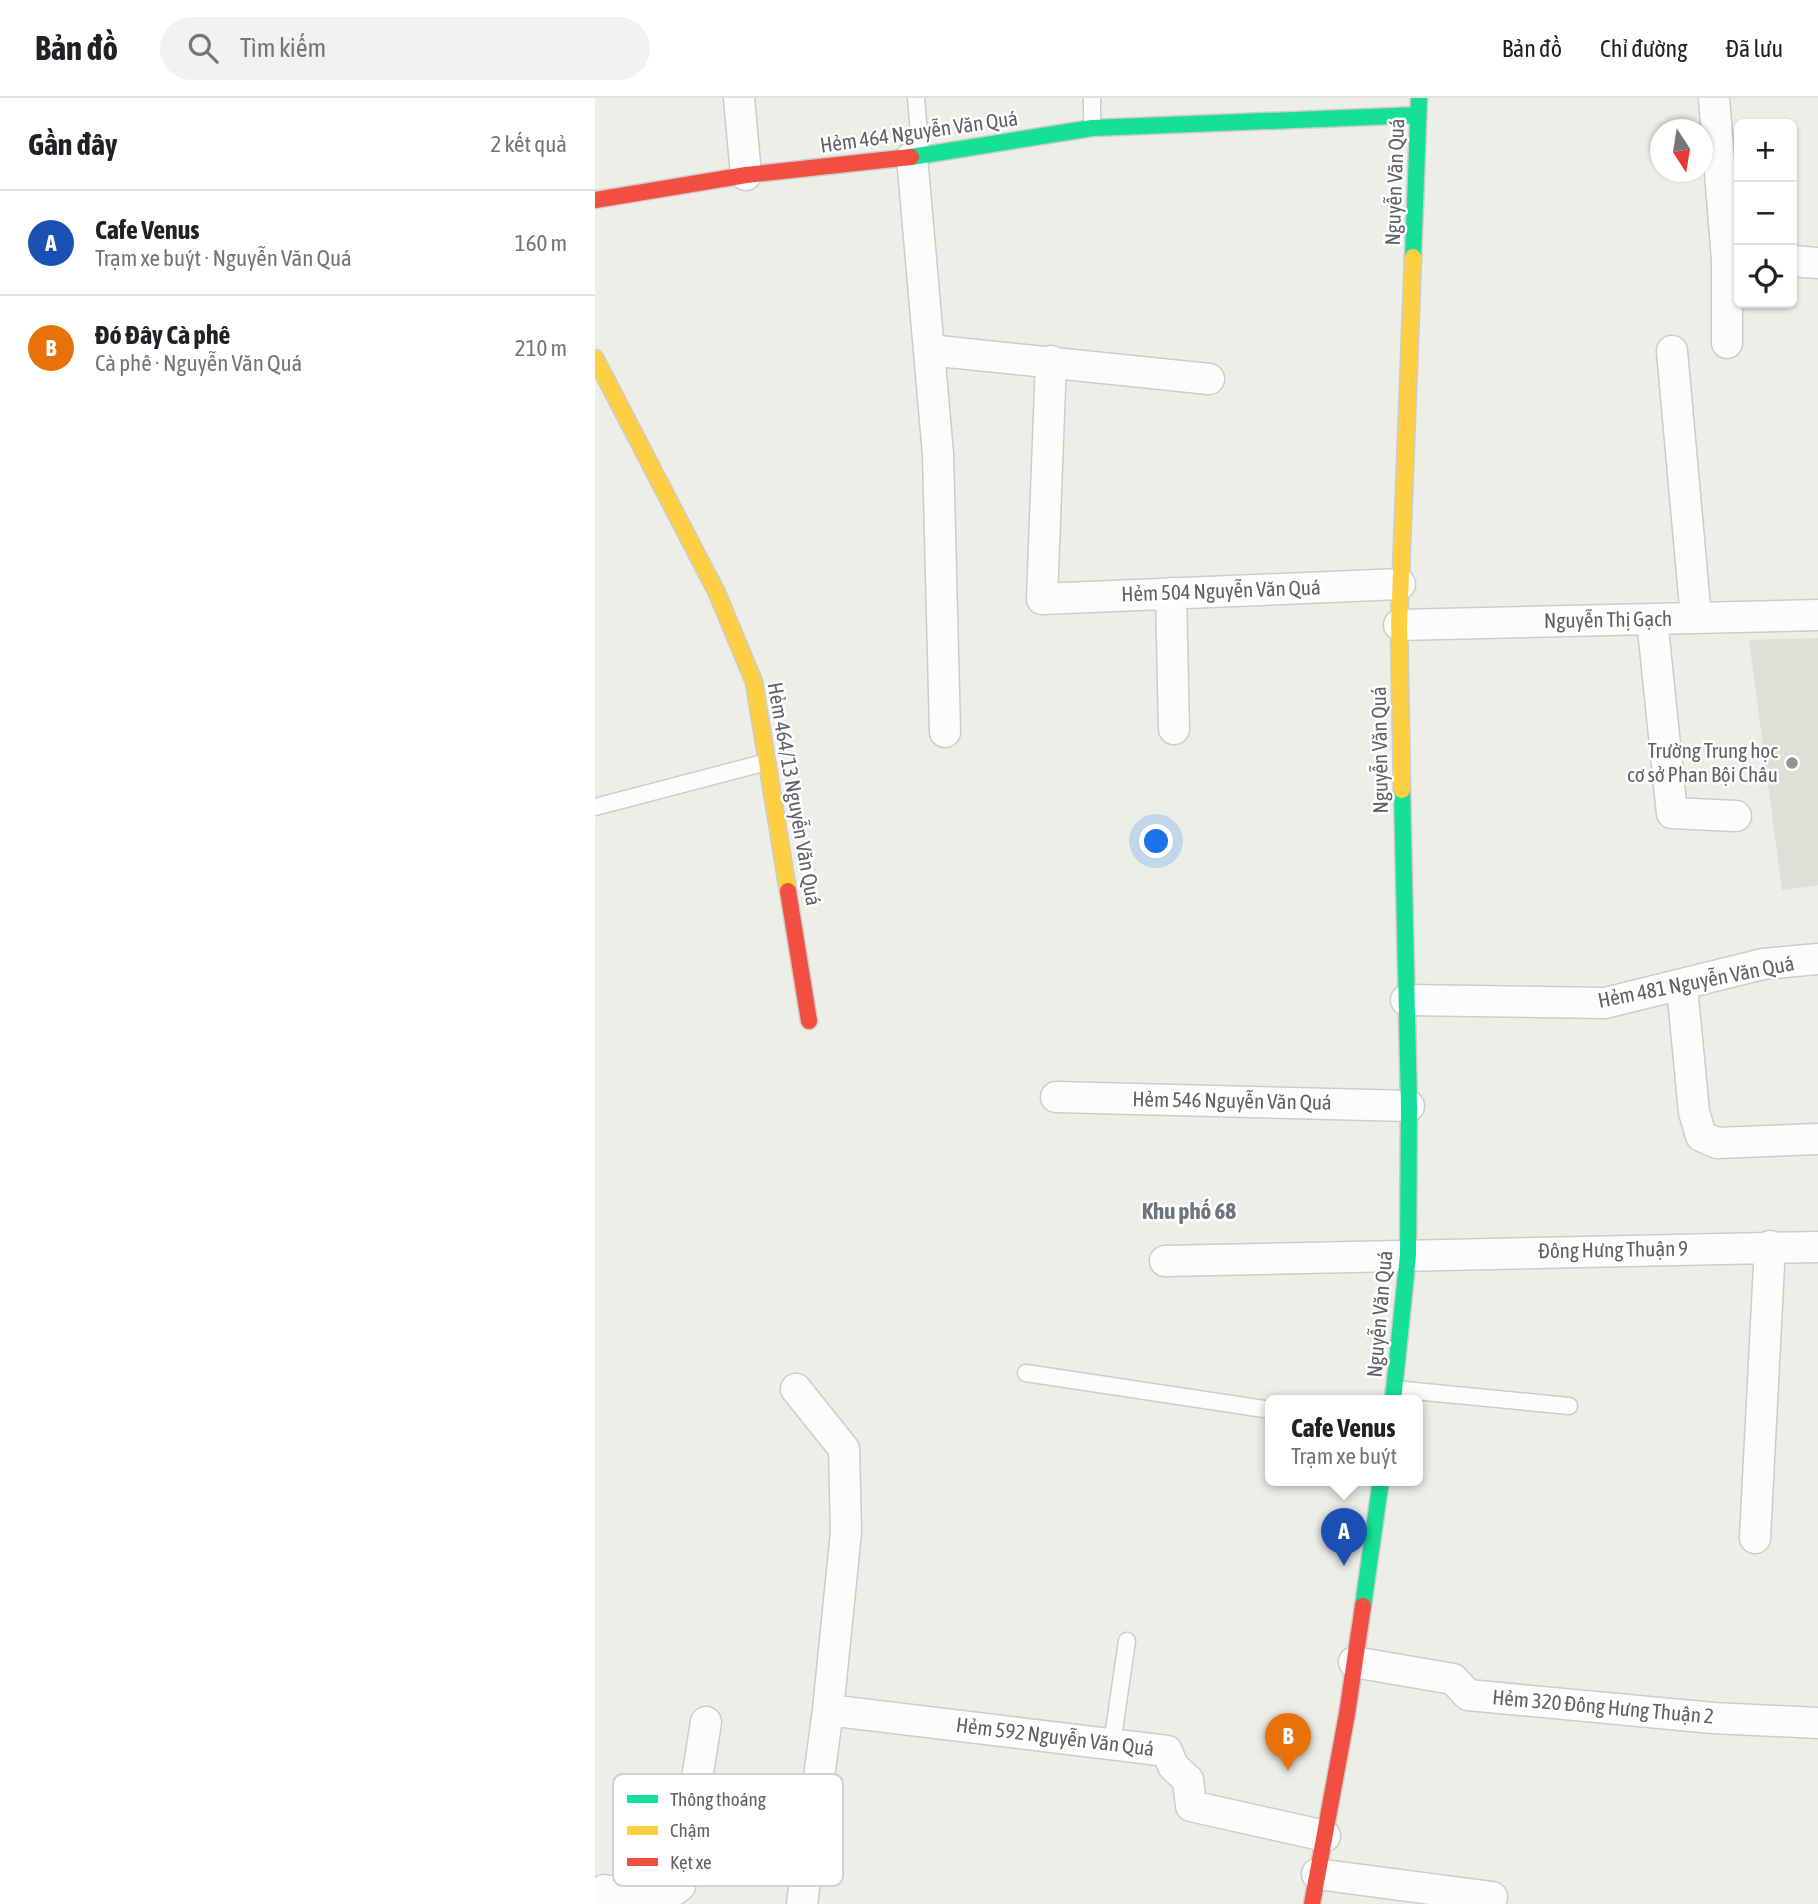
<!DOCTYPE html>
<html lang="vi">
<meta charset="utf-8">
<style>
body{margin:0;font-family:"Asap Condensed",sans-serif;background:#f2f2f2;color:#202124}
.controls{position:absolute;right:21px;top:21px;display:grid;overflow:hidden;border-radius:10px;box-shadow:0 2px 5px #0004}
.controls button{width:63px;height:63px;display:grid;place-items:center;padding:0;border:0;border-bottom:2px solid #e0e0e0;background:#fff;color:#202124;font:35px sans-serif}
.compass{position:absolute;left:1055px;top:21px;width:63px;height:63px;border-radius:50%;background:#fff;box-shadow:0 2px 5px #0004;rotate:168deg}
.you{position:absolute;left:562px;top:744px;width:24px;height:24px;margin:-18px;border:5px solid #fff;border-radius:50%;background:#1a73e8;box-shadow:0 0 0 10px #1a73e833}
.badge{display:grid;place-items:center;width:46px;height:46px;border-radius:50%;background:#1a73e8;color:#fff;font-size:23px;font-weight:700}
.pin{position:absolute;translate:-50% -58px;filter:drop-shadow(0 2px 4px #0008)}
.pin::after{content:'';position:absolute;top:37px;width:24px;height:21px;background:inherit;clip-path:polygon(0 0,100% 0,50% 100%)}
.popup{position:absolute;left:670px;top:1297px;width:158px;height:91px;box-sizing:border-box;display:grid;place-content:center;border-radius:10px;background:#fff;filter:drop-shadow(0 2px 5px #0005);font-size:23px;white-space:nowrap;color:#757577}
.popup b{font-size:26px;color:#202124}
.popup::after{content:'';position:absolute;left:50%;top:100%;margin-left:-14px;border:14px solid transparent;border-top-color:#fff}
.list{margin:0;padding:0;list-style:none}
h2{display:flex;justify-content:space-between;align-items:center;height:91px;margin:0;padding:0 28px;font-size:30px}
h2 small{font-size:23px;font-weight:400;color:#757577}
.list li{display:grid;grid-template-columns:46px 1fr auto;gap:21px;align-items:center;box-sizing:border-box;height:105px;padding:0 28px;border-top:2px solid #e0e0e0}
.list b{display:block;font-size:26px;white-space:nowrap}
.list p{margin:0;font-size:23px;white-space:nowrap;color:#757577}
.list em{font-size:23px;font-style:normal;color:#757577}
.icon{flex:none;width:38px;height:38px;fill:none;stroke:currentColor;stroke-width:2;stroke-linecap:round;stroke-linejoin:round}
.map{position:relative;flex:none;width:1223px;height:1806px;overflow:hidden}
header{display:flex;align-items:center;gap:42px;box-sizing:border-box;height:98px;padding:0 35px;background:#fff;border-bottom:2px solid #e0e0e0}
header strong{font-size:33px}
nav{display:flex;gap:38px;margin-inline-start:auto;font-size:24px}
.search{width:490px;height:63px;background:#f2f2f2;display:flex;align-items:center;gap:18px;box-sizing:border-box;padding:0 24px;border-radius:38px;color:#757577;font-size:26px}
main{display:flex}
aside{flex:1;background:#fff}
.map>svg:first-child{display:block}
.education{fill:#dfded7}
.lines{fill:none;stroke-linecap:round;stroke-linejoin:round}
.lane-casing{stroke:#cbcccb;stroke-width:19}
.street-casing{stroke:#cbcccb;stroke-width:33}
.fast-casing{stroke:#cbcccb;stroke-width:19}
.slow-casing{stroke:#cbcccb;stroke-width:19}
.jam-casing{stroke:#cbcccb;stroke-width:19}
.lane{stroke:#fcfcfc;stroke-width:16}
.street{stroke:#fcfcfc;stroke-width:30}
.fast{stroke:#16e098;stroke-width:16}
.slow{stroke:#ffcf43;stroke-width:16}
.jam{stroke:#f24e42;stroke-width:16}
.poi-dot{fill:#909295;stroke:#fff;stroke-width:2.5}
.labels{text-anchor:middle;stroke-width:5;stroke-linejoin:round;paint-order:stroke}
.street-label{font-size:21px;fill:#5e6168;stroke:#fff}
.poi-label{font-size:21px;fill:#5e6168;stroke:#fff;text-anchor:end}
.neighbourhood-label{font-size:23px;font-weight:bold;fill:#6f737a;stroke:#fff}
.key{fill:#fff;stroke:#cfd0d2;stroke-width:2}
.key-label{font-size:19px;fill:#5e6168}
</style>
<header>
<strong>Bản đồ</strong>
<div class="search"><svg class="icon" aria-label="search" viewBox="0 0 24 24"><circle cx="10" cy="10" r="6"/><path d="M15 15l6 6"/></svg>Tìm kiếm</div>
<nav><a>Bản đồ</a><a>Chỉ đường</a><a>Đã lưu</a></nav>
</header>
<main>
<aside>
<h2>Gần đây<small>2 kết quả</small></h2>
<ul class="list">
<li><span class="badge" style="background:#1a4fb4">A</span><div><b>Cafe Venus</b><p>Trạm xe buýt · Nguyễn Văn Quá</p></div><em>160 m</em></li>
<li><span class="badge" style="background:#e8710a">B</span><div><b>Đó Đây Cà phê</b><p>Cà phê · Nguyễn Văn Quá</p></div><em>210 m</em></li>
</ul>
</aside>
<div class="map">
<svg width="1223" height="1806" viewBox="0 0 1223 1806">
<rect width="100%" height="100%" fill="#eeeee9"/>
<path class="education" d="M 1223,540 L 1223,787 L 1187,792 L 1154,542 Z"/>
<g class="lines">
<defs>
<path id="lane" d="M 321,0 L 326,58
M 497,30 L 497,0
M 0,709 L 172,664
M 431,1275 L 676,1312
M 799,1291 L 974,1308
M 517,1646 L 532,1543"/>
<path id="street" d="M 144,0 L 151,77
M 1119,0 L 1132,162 L 1132,245
M 317,59 L 343,356 L 350,634
M 1197,163 L 1223,165
M 334,252 L 614,281
M 1077,253 L 1101,520
M 456,263 L 447,501 L 805,486
M 576,495 L 579,631
M 1057,521 L 1077,715 L 1141,718
M 804,527 L 1223,517
M 1087,889 L 1099,1014 L 1106,1038 L 1122,1045 L 1223,1041
M 811,902 L 1010,905 L 1168,866 L 1223,861
M 461,999 L 814,1008
M 570,1163 L 1223,1149
M 201,1291 L 249,1351 L 251,1434 L 233,1612 L 207,1806
M 1160,1440 L 1175,1148
M 759,1564 L 858,1581 L 873,1597 L 1118,1620 L 1223,1625
M 233,1612 L 572,1653 L 578,1668 L 593,1682 L 596,1708 L 730,1738
M 722,1776 L 897,1799
M 0,1799 L 9,1792 C 36,1796 63,1806 85,1788 L 111,1624"/>
<path id="fast" d="M 316,59 L 497,30 L 823,17
M 818,159 L 824,0
M 798,1302 L 813,1157 L 814,1008 L 807,692
M 768,1508 L 786,1382"/>
<path id="slow" d="M 0,260 L 122,495 L 159,584 L 193,793
M 807,692 L 804,527 L 818,159"/>
<path id="jam" d="M 0,102 L 151,77 L 316,59
M 193,793 L 214,923
M 717,1806 L 752,1616 L 768,1508"/>
</defs>
<use href="#lane" class="lane-casing"/>
<use href="#street" class="street-casing"/>
<use href="#fast" class="fast-casing"/>
<use href="#slow" class="slow-casing"/>
<use href="#jam" class="jam-casing"/>
<use href="#lane" class="lane"/>
<use href="#street" class="street"/>
<use href="#fast" class="fast"/>
<use href="#slow" class="slow"/>
<use href="#jam" class="jam"/>
</g>
<circle class="poi-dot" cx="1197" cy="665" r="7"/>
<g class="labels">
<g class="street-label">
<text transform="translate(324 34) rotate(-8)" y="7">Hẻm 464 Nguyễn Văn Quá</text>
<text transform="translate(800 84) rotate(-88)" y="7">Nguyễn Văn Quá</text>
<text transform="translate(626 493) rotate(-2)" y="7">Hẻm 504 Nguyễn Văn Quá</text>
<text transform="translate(1013 522) rotate(-1)" y="7">Nguyễn Thị Gạch</text>
<text transform="translate(785 652) rotate(-91)" y="7">Nguyễn Văn Quá</text>
<text transform="translate(199 696) rotate(80)" y="7">Hẻm 464/13 Nguyễn Văn Quá</text>
<text transform="translate(1101 884) rotate(-11)" y="7">Hẻm 481 Nguyễn Văn Quá</text>
<text transform="translate(637 1003) rotate(1)" y="7">Hẻm 546 Nguyễn Văn Quá</text>
<text transform="translate(1018 1152) rotate(-1)" y="7">Đông Hưng Thuận 9</text>
<text transform="translate(785 1216) rotate(-85)" y="7">Nguyễn Văn Quá</text>
<text transform="translate(1008 1609) rotate(5)" y="7">Hẻm 320 Đông Hưng Thuận 2</text>
<text transform="translate(460 1639) rotate(7)" y="7">Hẻm 592 Nguyễn Văn Quá</text>
</g>
<g class="poi-label">
<text x="1183" y="660">Trường Trung học<tspan x="1183" dy="24">cơ sở Phan Bội Châu</tspan></text>
</g>
<g class="neighbourhood-label">
<text x="594" y="1121">Khu phố 68</text>
</g>
</g>
<rect x="18" y="1676" width="230" height="112" rx="10" class="key"/>
<rect x="32" y="1697" width="31" height="8" fill="#16e098"/>
<rect x="32" y="1728" width="31" height="9" fill="#ffcf43"/>
<rect x="32" y="1760" width="31" height="8" fill="#f24e42"/>
<g class="key-label">
<text x="75" y="1708">Thông thoáng</text>
<text x="75" y="1739">Chậm</text>
<text x="75" y="1771">Kẹt xe</text>
</g>
</svg>
<div class="controls">
<button>+</button>
<button>−</button>
<button><svg class="icon" aria-label="locate" viewBox="0 0 24 24"><circle cx="12" cy="12" r="6"/><path d="M12 2v4M12 18v4M2 12h4M18 12h4"/></svg></button>
</div>
<svg class="compass" viewBox="-18 -18 36 36"><path d="M0-13l5 13h-10z" fill="#e53935"/><path d="M0 13l5-13h-10z" fill="#757577"/></svg>
<div class="you"></div>
<div class="pin badge" style="left:749px;top:1468px;background:#1a4fb4">A</div>
<div class="popup"><b>Cafe Venus</b>Trạm xe buýt</div>
<div class="pin badge" style="left:693px;top:1673px;background:#e8710a">B</div>
</div>
</main>
